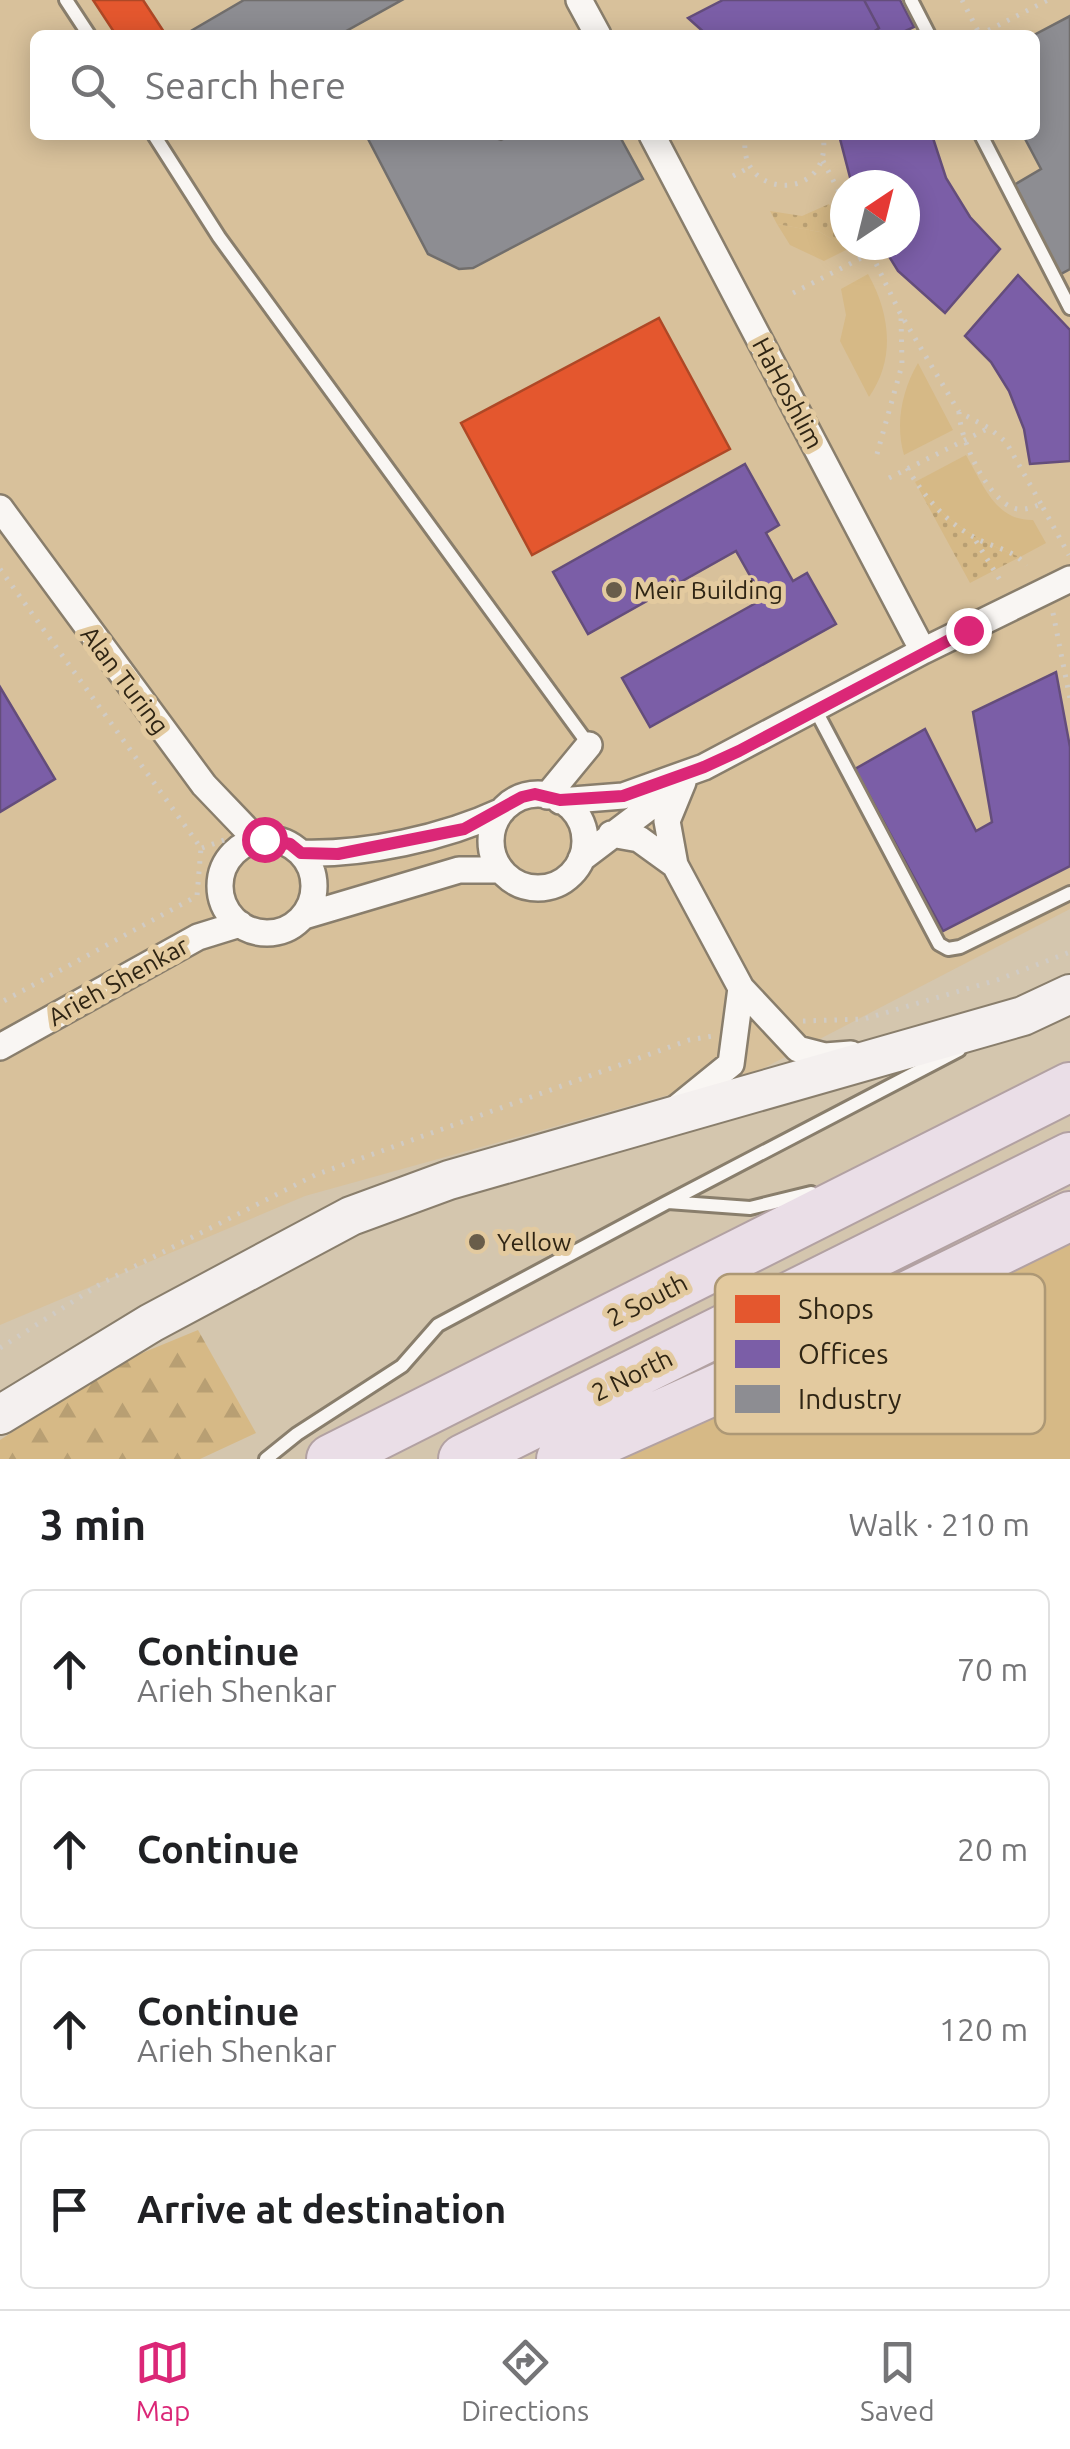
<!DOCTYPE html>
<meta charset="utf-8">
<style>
body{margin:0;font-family:Ubuntu,sans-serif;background:#f2f2f2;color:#202124}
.compass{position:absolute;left:830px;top:170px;width:90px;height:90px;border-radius:50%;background:#fff;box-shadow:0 5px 25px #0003;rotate:35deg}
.stop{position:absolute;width:30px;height:30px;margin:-22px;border:8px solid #db2777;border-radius:50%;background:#fff}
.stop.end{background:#db2777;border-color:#fff;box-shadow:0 2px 10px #0008}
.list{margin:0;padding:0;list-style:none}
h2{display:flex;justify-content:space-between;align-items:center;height:130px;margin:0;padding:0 40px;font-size:42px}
h2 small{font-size:32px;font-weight:400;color:#757577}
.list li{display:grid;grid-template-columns:65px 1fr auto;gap:30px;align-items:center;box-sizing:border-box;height:160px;margin:0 20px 20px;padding:0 20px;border:2px solid #e0e0e0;border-radius:15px}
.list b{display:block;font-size:38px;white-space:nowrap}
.list p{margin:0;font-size:32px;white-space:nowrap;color:#757577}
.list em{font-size:32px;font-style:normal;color:#757577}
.icon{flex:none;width:55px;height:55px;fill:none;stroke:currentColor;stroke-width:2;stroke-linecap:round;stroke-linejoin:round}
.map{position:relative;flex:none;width:1070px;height:1459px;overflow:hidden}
.search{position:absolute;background:#fff;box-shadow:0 5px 25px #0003;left:30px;right:30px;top:30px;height:110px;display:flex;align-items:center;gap:25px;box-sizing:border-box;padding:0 35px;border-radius:15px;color:#757577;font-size:38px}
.sheet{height:850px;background:#fff}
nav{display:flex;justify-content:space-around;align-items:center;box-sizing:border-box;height:140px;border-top:2px solid #e0e0e0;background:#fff;font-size:28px;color:#757577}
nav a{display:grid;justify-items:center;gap:5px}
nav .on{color:#db2777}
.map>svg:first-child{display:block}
.built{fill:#d8c19b;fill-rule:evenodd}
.grass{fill:#d6b986}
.forest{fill:url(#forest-firs)}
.garden{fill:url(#garden-dots)}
.shops{fill:#e4572e;stroke:#ae4826;stroke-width:2.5}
.offices{fill:#7b5ea7;stroke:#644d7b;stroke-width:2.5}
.industry{fill:#8d8d92;stroke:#716e6c;stroke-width:2.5}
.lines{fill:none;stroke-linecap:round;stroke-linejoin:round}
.lane-casing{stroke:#897e6c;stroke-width:18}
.street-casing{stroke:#897e6c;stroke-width:30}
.secondary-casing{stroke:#897e6c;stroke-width:42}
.highway-casing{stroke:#b2a1a2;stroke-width:52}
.path{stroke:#d0cbc4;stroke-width:5;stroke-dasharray:2.5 8;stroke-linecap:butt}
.lane{stroke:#f9f6f3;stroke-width:12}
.street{stroke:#f9f6f3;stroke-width:25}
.secondary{stroke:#f4f0ef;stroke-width:38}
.highway{stroke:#eadee7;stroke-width:48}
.route{stroke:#db2777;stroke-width:12}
.poi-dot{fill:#695d4a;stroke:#e3ca9f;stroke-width:4}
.labels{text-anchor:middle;stroke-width:10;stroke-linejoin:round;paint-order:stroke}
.street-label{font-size:25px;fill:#2f2514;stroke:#e3ca9f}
.poi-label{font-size:25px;fill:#2f2514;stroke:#e3ca9f;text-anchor:start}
.key{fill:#e3ca9f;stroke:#ad9875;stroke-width:2.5}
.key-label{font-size:28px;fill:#2f2514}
</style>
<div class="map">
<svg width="1070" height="1459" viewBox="0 0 1070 1459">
<defs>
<pattern id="forest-firs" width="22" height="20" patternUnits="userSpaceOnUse" patternTransform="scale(2.5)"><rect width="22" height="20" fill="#d6b986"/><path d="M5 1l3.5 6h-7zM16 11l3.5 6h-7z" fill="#b89f73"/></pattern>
<pattern id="garden-dots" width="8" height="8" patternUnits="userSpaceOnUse" patternTransform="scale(2.5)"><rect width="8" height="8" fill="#d6b986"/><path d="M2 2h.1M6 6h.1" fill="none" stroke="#b89f73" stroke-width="1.8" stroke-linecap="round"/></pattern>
</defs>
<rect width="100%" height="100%" fill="#d4c6ae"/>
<path class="built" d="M 0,0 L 1070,0 L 1070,909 L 762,1069 L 305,1196 L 0,1325 ZM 35,35 L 1035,35 L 1035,135 L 35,135 ZM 845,185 L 905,185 L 905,245 L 845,245 Z"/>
<path class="grass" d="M 777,224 L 820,232 L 848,249 L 824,261 L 790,245 Z
M 868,274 C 890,313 896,359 869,397 L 840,341 L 846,315 L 841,289 Z
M 918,363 L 953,430 L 904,455 C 895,424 902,390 918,363 Z
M 966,455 C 983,484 995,521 1033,520 L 1046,543 L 1020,557 C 975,540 944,521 915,482 Z
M 1070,1238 L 1070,1459 L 596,1459 Z"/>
<path class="forest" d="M 198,1330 L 256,1433 L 200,1459 L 0,1459 L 0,1440 L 118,1363 Z"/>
<path class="garden" d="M 829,204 L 845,233 L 845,245 L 853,247 L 848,249 L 820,232 L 777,224 L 770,211 L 802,216 Z
M 915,482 C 944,521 975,540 1020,557 L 970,583 Z"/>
<path class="shops" d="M 93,0 L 143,0 L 166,35 L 116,35 Z
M 659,318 L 730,449 L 532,555 L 461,423 Z"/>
<path class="offices" d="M 723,0 L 864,0 L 879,28 L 869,35 L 707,35 L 688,18 Z
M 723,0 L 900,0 L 914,27 L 897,35 L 707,35 L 688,18 Z
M 839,135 L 932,135 L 946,178 L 970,217 L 1000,249 L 945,313 L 898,271 L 882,245 L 905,245 L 905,185 L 852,185 Z
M 1018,275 L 1070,330 L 1070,461 L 1030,464 L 1024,429 L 1009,391 L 991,362 L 965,336 Z
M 745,464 L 779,525 L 766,533 L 793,581 L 807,573 L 836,624 L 650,727 L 622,678 L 763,599 L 736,551 L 588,634 L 553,572 Z
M 1056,672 L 1070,747 L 1070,866 L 943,931 L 855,769 L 925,729 L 976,831 L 992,822 L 973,712 Z
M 0,687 L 55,779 L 0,812 Z"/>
<path class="industry" d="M 244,0 L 402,0 L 339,35 L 184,35 Z
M 1070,16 L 1070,269 L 1059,275 L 1014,185 L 1041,169 L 1023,135 L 1035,135 L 1034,35 Z
M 366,135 L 487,135 L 501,140 L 511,135 L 619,135 L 643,179 L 473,268 L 459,269 L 428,254 Z"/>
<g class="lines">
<defs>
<path id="lane" d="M 66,0 L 89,35
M 911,0 L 929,35
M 154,135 L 219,237 L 589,745
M 981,135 L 1070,308
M 815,709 L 939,944 L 948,949 L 960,947 L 1070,893
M 668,1202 L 959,1050
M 266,1459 L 297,1434 L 402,1366 L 438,1325 L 668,1202 L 750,1208 L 811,1193"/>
<path id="street" d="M 579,0 L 598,35
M 652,135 L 923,651
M 0,508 L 204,785 L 249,832 L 264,839
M 683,782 L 667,821 L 675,865 L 741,988 L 798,1049 L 825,1056 L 851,1054
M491 841a47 47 0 1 1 94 0a47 47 0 1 1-94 0Z
M 547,796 L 589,745
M 560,801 L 623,796 L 704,767 L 923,651 L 1070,579
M 611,834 L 639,839 L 675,865
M220 886a47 47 0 1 1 94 0a47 47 0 1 1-94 0Z
M 301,853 C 365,855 444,838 502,811
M 581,859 L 680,784
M 304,916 L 459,870 L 501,870
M 0,1047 L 198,937 L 240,924
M 678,1107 L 731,1064 L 741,988"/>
<path id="secondary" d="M 0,1415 L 151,1323 L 351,1216 L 449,1180 L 1023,1016 L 1070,994"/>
<path id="highway" d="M 331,1459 L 1070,1087
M 463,1459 L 1070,1157
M 561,1459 L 726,1385 L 1070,1216"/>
</defs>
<use href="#lane" class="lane-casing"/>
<use href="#street" class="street-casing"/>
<use href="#secondary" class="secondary-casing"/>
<use href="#highway" class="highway-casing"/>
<path class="path" d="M 962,0 L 980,35
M 979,35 L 1048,0
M 746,135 C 733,200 834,204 823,135
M 823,161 L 845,203
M 733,176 L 750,167
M 867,245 L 900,313 L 959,412 L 989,428 L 1006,442 L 1041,504
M 793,293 L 871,253
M 959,412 C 960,439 985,494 1011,507 C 1021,512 1031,508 1041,504 L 1069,555
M 877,454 L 902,365 L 901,316
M 907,468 C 924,496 944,520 972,536 C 989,547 1015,549 1026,566
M 889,478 L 989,428
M 976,541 L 1000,580
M 0,569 L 201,848 L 197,896 L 0,1003
M 1053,613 L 1070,699
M 202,848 L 224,840
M 803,1021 L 864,1019 L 997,980 L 1070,952
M 0,1348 L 102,1283 L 315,1175 L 689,1040 L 713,1036"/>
<use href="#lane" class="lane"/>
<use href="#street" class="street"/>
<use href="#secondary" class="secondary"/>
<use href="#highway" class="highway"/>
</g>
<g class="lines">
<path class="route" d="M 264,839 L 290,844 L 301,853 L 338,854 L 464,829 L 522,797 L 535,794 L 560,800 L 623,796 L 704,767 L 739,751 L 968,630"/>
</g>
<g class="poi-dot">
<circle cx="614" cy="590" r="10"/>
<circle cx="477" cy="1242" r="10"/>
</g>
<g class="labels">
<g class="street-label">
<text transform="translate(788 393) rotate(62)" y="9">HaHoshlim</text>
<text transform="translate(125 680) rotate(53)" y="9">Alan Turing</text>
<text transform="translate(118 981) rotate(-29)" y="9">Arieh Shenkar</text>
<text transform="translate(647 1300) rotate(-27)" y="9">2 South</text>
<text transform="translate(632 1375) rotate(-26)" y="9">2 North</text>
</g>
<g class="poi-label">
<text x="634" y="599">Meir Building</text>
<text x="497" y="1251">Yellow</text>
</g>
</g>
<rect x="715" y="1274" width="330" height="160" rx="15" class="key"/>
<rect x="735" y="1295" width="45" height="28" fill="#e4572e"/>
<rect x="735" y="1340" width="45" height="28" fill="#7b5ea7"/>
<rect x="735" y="1385" width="45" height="28" fill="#8d8d92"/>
<g class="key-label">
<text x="798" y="1319">Shops</text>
<text x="798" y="1364">Offices</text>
<text x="798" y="1409">Industry</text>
</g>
</svg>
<svg class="compass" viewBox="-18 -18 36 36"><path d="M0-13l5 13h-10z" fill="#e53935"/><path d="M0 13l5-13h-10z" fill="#757577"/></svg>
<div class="stop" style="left:264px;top:839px"></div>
<div class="stop end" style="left:968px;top:630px"></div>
<div class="search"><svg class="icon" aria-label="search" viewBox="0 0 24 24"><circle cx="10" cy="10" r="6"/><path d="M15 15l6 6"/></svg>Search here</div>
</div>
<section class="sheet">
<h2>3 min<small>Walk · 210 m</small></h2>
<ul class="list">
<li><svg class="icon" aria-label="ahead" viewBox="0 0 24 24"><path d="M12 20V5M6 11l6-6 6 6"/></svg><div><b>Continue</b><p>Arieh Shenkar</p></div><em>70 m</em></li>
<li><svg class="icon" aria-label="ahead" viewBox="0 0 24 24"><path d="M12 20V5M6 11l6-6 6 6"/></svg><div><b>Continue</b></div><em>20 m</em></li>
<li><svg class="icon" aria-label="ahead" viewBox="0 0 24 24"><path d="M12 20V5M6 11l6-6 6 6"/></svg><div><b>Continue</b><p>Arieh Shenkar</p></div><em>120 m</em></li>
<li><svg class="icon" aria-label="arrive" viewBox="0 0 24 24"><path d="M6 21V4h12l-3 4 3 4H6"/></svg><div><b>Arrive at destination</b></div></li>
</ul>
</section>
<nav>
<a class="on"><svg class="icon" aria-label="map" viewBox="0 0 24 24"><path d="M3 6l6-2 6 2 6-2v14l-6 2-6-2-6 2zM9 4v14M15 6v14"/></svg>Map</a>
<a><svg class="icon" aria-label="directions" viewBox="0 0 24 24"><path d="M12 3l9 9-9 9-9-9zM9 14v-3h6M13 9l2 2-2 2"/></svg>Directions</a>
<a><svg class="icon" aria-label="saved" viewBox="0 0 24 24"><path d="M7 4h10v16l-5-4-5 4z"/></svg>Saved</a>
</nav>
